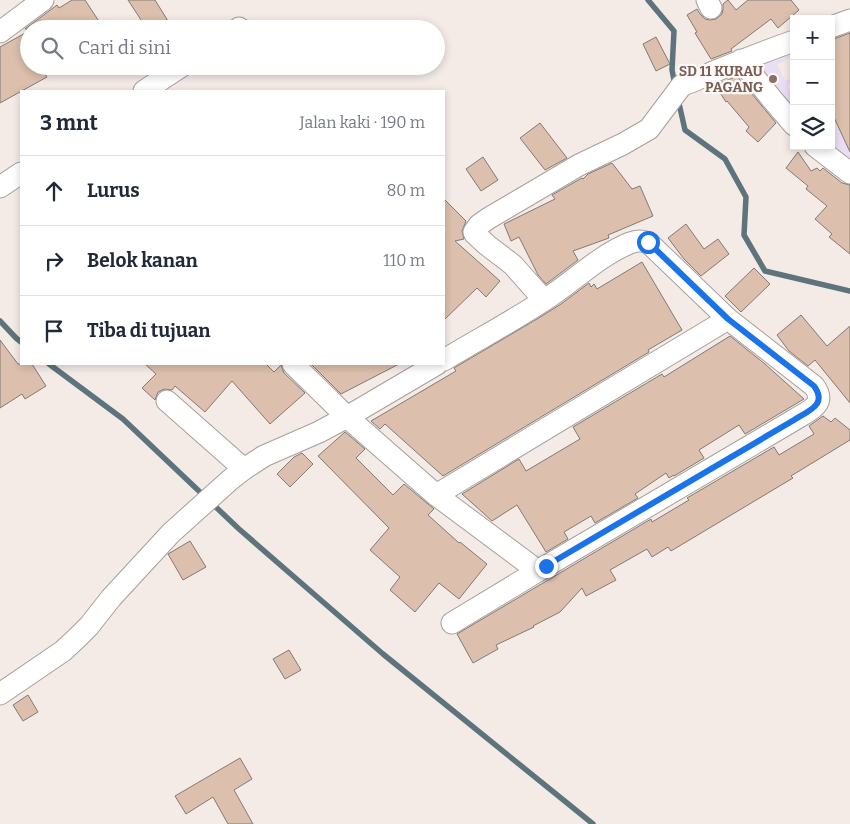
<!DOCTYPE html>
<html lang="id">
<meta charset="utf-8">
<style>
body{margin:0;font-family:Bitter,serif;background:#f2f2f3;color:#1f2937}
.controls{position:absolute;right:15px;top:15px;display:grid;overflow:hidden;border-radius:0px;box-shadow:0 2px 8px #0003}
.controls button{width:45px;height:45px;display:grid;place-items:center;padding:0;border:0;border-bottom:1px solid #e0e1e3;background:#fff;color:#1f2937;font:25px sans-serif}
.stop{position:absolute;width:15px;height:15px;margin:-11px;border:4px solid #1a73e8;border-radius:50%;background:#fff}
.stop.end{background:#1a73e8;border-color:#fff;box-shadow:0 1px 5px #0008}
.list{margin:0;padding:0;list-style:none}
h2{display:flex;justify-content:space-between;align-items:center;height:65px;margin:0;padding:0 20px;font-size:21px}
h2 small{font-size:16px;font-weight:400;color:#747a83}
.list li{display:grid;grid-template-columns:32px 1fr auto;gap:15px;align-items:center;box-sizing:border-box;height:70px;padding:0 20px;border-top:1px solid #e0e1e3}
.list b{display:block;font-size:19px;white-space:nowrap}
.list em{font-size:16px;font-style:normal;color:#747a83}
.icon{flex:none;width:28px;height:28px;fill:none;stroke:currentColor;stroke-width:2;stroke-linecap:round;stroke-linejoin:round}
.map{position:relative;flex:none;width:850px;height:824px;overflow:hidden}
.search{position:absolute;background:#fff;box-shadow:0 2px 8px #0003;left:20px;top:20px;width:425px;height:55px;display:flex;align-items:center;gap:12px;box-sizing:border-box;padding:0 18px;border-radius:28px;color:#747a83;font-size:19px}
.panel{position:absolute;background:#fff;box-shadow:0 2px 8px #0003;left:20px;top:90px;width:425px;height:275px;border-radius:0px}
.map>svg:first-child{display:block}
.education{fill:#eadef3}
.lines{fill:none;stroke-linecap:round;stroke-linejoin:round}
.stream{stroke:#5d747c;stroke-width:5.5}
.building{fill:#dcbfac;stroke:#817a75}
.minor-casing{stroke:#a79f9b;stroke-width:23}
.minor{stroke:#fff;stroke-width:21}
.route{stroke:#1a73e8;stroke-width:6}
.education-dot{fill:#8d6e63;stroke:#fff9f7;stroke-width:2}
.labels{text-anchor:middle;stroke-width:4.5;stroke-linejoin:round;paint-order:stroke}
.education-label{font-size:14px;font-weight:bold;fill:#785e54;stroke:#fff9f7;text-anchor:end}
</style>
<div class="map">
<svg width="850" height="824" viewBox="0 0 850 824">
<rect width="100%" height="100%" fill="#f4ebe7"/>
<path class="education" d="M 794,47 L 794,57 L 777,64 L 785,81 L 794,77 L 794,83 L 788,86 L 794,100 L 794,115 L 753,71 L 774,55 Z
M 831,111 L 850,152 L 850,164 L 831,146 Z"/>
<g class="lines">
<path class="stream" d="M 648,0 L 674,31 L 672,70 L 675,85
M 678,99 L 685,130 L 725,159 L 746,197 L 744,235 L 765,271 L 850,291
M 0,321 L 16,338 L 21,342
M 49,364 L 123,419 L 239,529 L 383,654 L 593,824"/>
</g>
<path class="building" d="M 72,0 L 85,0 L 104,29 L 25,29 L 57,5 L 59,8 Z
M 128,0 L 155,0 L 173,29 L 147,29 Z
M 728,0 L 736,10 L 748,0 L 791,0 L 799,10 L 778,28 L 771,19 L 731,49 L 732,51 L 711,59 L 695,33 L 697,32 L 687,15 L 697,9 L 700,14 L 705,19 L 710,20 L 716,19 L 722,14 L 723,9 L 723,4 Z
M 29,31 L 29,66 L 40,66 L 47,77 L 0,103 L 0,47 Z
M 850,33 L 850,152 L 831,111 L 831,40 Z
M 656,37 L 670,64 L 656,71 L 643,44 Z
M 737,76 L 776,123 L 758,142 L 746,131 L 749,127 L 727,101 L 726,102 L 715,85 Z
M 540,123 L 567,158 L 545,170 L 520,138 Z
M 798,152 L 811,171 L 817,168 L 820,171 L 823,168 L 842,183 L 850,185 L 850,254 L 829,237 L 832,234 L 815,219 L 827,206 L 806,189 L 808,186 L 786,168 Z
M 483,157 L 498,180 L 481,191 L 466,169 Z
M 612,163 L 632,189 L 640,186 L 653,216 L 608,235 L 609,238 L 573,251 L 578,260 L 546,284 L 538,275 L 519,237 L 511,241 L 504,224 L 555,199 L 552,195 L 582,178 L 583,179 L 588,174 Z
M 444,199 L 466,221 L 462,231 L 464,239 L 455,241 L 500,281 L 486,297 L 477,288 L 444,320 Z
M 686,224 L 704,249 L 718,239 L 729,254 L 701,276 L 684,259 L 668,238 Z
M 642,262 L 682,330 L 648,350 L 649,352 L 443,476 L 385,424 L 380,429 L 371,421 L 456,371 L 454,368 L 537,319 L 561,304 L 589,283 L 591,287 L 594,284 L 597,289 Z
M 754,268 L 770,284 L 741,312 L 725,296 Z
M 801,315 L 827,346 L 850,326 L 850,403 L 815,360 L 808,366 L 789,351 L 777,335 Z
M 730,336 L 765,364 L 804,399 L 745,434 L 739,425 L 699,450 L 704,458 L 674,476 L 674,475 L 669,478 L 666,473 L 635,494 L 638,498 L 595,523 L 591,516 L 564,532 L 568,539 L 546,552 L 517,505 L 492,521 L 462,494 L 519,459 L 526,471 L 580,439 L 573,427 L 662,374 L 664,377 Z
M 0,340 L 18,364 L 32,364 L 46,386 L 25,399 L 22,394 L 0,408 Z
M 145,364 L 266,364 L 274,372 L 281,365 L 284,373 L 305,393 L 270,424 L 232,381 L 205,412 L 175,386 L 172,390 L 164,389 L 158,392 L 155,400 L 142,388 L 156,374 Z
M 311,364 L 399,364 L 341,394 Z
M 823,416 L 831,422 L 835,418 L 850,430 L 850,440 L 791,476 L 793,478 L 671,551 L 668,547 L 652,557 L 647,549 L 610,570 L 616,580 L 586,596 L 582,588 L 560,612 L 533,626 L 534,627 L 496,645 L 498,649 L 473,663 L 457,634 L 651,519 L 652,522 L 689,500 L 687,498 L 774,447 L 779,455 L 814,434 L 809,426 Z
M 345,432 L 365,449 L 356,458 L 393,495 L 404,484 L 434,509 L 428,515 L 459,543 L 460,542 L 487,564 L 459,599 L 439,583 L 415,612 L 390,590 L 400,577 L 370,550 L 389,528 L 318,456 Z
M 302,453 L 313,464 L 290,487 L 277,474 L 294,457 Z
M 190,541 L 206,567 L 183,580 L 168,554 Z
M 289,650 L 301,670 L 285,679 L 273,659 Z
M 28,695 L 38,712 L 23,721 L 13,705 Z
M 240,758 L 252,779 L 234,790 L 253,824 L 228,824 L 213,797 L 186,814 L 175,796 Z"/>
<g class="lines">
<defs>
<path id="minor" d="M 707,0 L 711,8
M 831,27 L 850,20
M 238,29 L 239,28
M 0,32 L 43,0
M 741,60 L 771,98 L 794,125
M 144,91 L 182,66
M 815,146 L 850,173
M 0,187 L 21,173
M 544,300 L 513,265 L 487,245 L 475,234 L 474,232 L 479,225 L 489,218 L 579,165 L 623,144 L 649,129 L 682,85 C 692,83 707,74 718,70 C 743,60 768,50 794,41
M 293,364 L 347,417 L 436,495 L 538,571 L 794,420 C 808,411 828,405 814,386 L 728,319 L 651,245 C 644,240 638,240 630,243 C 598,256 572,283 543,301 C 511,322 477,340 444,360
M 167,401 L 244,469
M 436,495 L 728,319
M 452,623 L 538,571
M 0,694 L 63,651 L 78,637 L 89,626 L 111,598 L 171,533 L 230,480 L 244,469 L 264,456 L 319,432 L 347,417 L 437,364"/>
</defs>
<use href="#minor" class="minor-casing"/>
<use href="#minor" class="minor"/>
</g>
<g class="lines">
<path class="route" d="M 546,566 L 794,420 C 808,411 828,405 814,386 L 728,319 L 648,242"/>
</g>
<circle class="education-dot" cx="773" cy="79" r="5"/>
<g class="labels">
<g class="education-label">
<text x="763" y="76">SD 11 KURAU<tspan x="763" dy="16">PAGANG</tspan></text>
</g>
</g>
</svg>
<div class="controls">
<button>+</button>
<button>−</button>
<button><svg class="icon" aria-label="layers" viewBox="0 0 24 24"><path d="M12 4l9 5-9 5-9-5zM3 14l9 5 9-5"/></svg></button>
</div>
<div class="stop" style="left:648px;top:242px"></div>
<div class="stop end" style="left:546px;top:566px"></div>
<div class="search"><svg class="icon" aria-label="search" viewBox="0 0 24 24"><circle cx="10" cy="10" r="6"/><path d="M15 15l6 6"/></svg>Cari di sini</div>
<section class="panel">
<h2>3 mnt<small>Jalan kaki · 190 m</small></h2>
<ul class="list">
<li><svg class="icon" aria-label="ahead" viewBox="0 0 24 24"><path d="M12 20V5M6 11l6-6 6 6"/></svg><div><b>Lurus</b></div><em>80 m</em></li>
<li><svg class="icon" aria-label="right" viewBox="0 0 24 24"><path d="M7 20v-9h11M14 6l5 5-5 5"/></svg><div><b>Belok kanan</b></div><em>110 m</em></li>
<li><svg class="icon" aria-label="arrive" viewBox="0 0 24 24"><path d="M6 21V4h12l-3 4 3 4H6"/></svg><div><b>Tiba di tujuan</b></div></li>
</ul>
</section>
</div>
